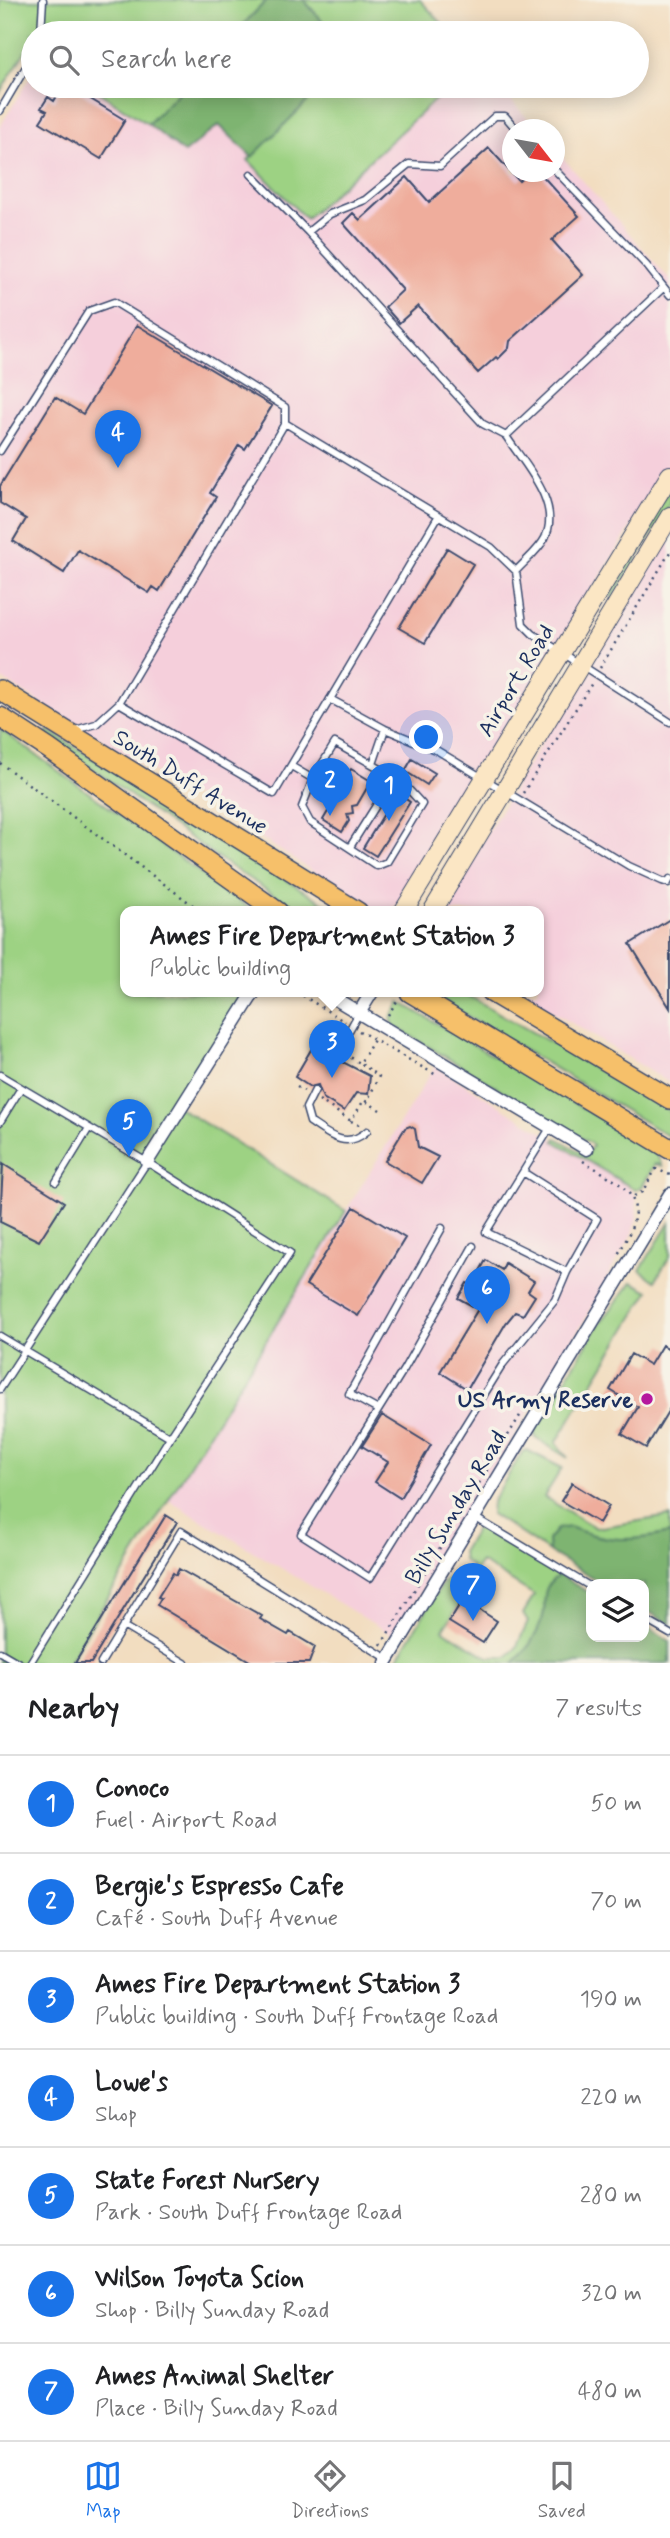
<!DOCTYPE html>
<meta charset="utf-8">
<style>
body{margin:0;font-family:Mynerve,sans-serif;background:#f2f2f2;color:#202124}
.controls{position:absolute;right:21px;bottom:21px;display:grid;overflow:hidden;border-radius:14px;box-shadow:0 4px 18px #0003}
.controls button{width:63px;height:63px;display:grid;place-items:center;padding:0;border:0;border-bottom:2px solid #e0e0e0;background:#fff;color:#202124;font:35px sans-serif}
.compass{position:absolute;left:502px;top:119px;width:63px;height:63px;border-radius:50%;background:#fff;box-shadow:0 4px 18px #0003;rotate:121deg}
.you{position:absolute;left:427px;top:738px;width:24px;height:24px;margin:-18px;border:5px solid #fff;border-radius:50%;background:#1a73e8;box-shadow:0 0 0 10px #1a73e833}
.badge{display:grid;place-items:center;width:46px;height:46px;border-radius:50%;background:#1a73e8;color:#fff;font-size:23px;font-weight:700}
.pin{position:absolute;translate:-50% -58px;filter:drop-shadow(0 2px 4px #0008)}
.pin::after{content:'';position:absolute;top:37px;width:24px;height:21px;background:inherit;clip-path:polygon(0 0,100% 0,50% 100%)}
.popup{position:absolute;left:120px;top:906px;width:424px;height:91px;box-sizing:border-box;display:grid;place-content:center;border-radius:14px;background:#fff;filter:drop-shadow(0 2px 5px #0005);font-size:23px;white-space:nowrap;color:#757577}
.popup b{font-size:26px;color:#202124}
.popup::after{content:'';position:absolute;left:50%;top:100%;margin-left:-14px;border:14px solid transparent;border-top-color:#fff}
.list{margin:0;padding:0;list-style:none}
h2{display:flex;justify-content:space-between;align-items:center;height:91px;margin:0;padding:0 28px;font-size:30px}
h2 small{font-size:23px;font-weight:400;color:#757577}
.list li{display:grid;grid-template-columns:46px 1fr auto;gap:21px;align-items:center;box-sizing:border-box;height:98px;padding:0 28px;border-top:2px solid #e0e0e0}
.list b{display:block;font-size:26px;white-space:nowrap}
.list p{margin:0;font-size:23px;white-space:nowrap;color:#757577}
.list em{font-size:23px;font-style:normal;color:#757577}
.icon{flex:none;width:38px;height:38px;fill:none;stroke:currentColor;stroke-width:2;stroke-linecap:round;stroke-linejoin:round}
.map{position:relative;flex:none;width:670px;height:1663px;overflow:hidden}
.search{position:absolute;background:#fff;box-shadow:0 4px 18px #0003;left:21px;right:21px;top:21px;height:77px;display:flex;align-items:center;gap:18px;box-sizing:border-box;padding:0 24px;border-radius:38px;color:#757577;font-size:26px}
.sheet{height:777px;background:#fff}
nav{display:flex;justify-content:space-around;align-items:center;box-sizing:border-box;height:98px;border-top:2px solid #e0e0e0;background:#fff;font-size:19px;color:#757577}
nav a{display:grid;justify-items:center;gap:4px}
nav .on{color:#1a73e8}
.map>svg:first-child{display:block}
.built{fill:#f5cfdb}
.green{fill:#9dd283;stroke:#5c8070;stroke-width:2}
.forest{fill:#7eb471;stroke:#4c7268;stroke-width:2}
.building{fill:#efad9c}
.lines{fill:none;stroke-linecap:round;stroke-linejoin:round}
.service-casing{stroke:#3b496d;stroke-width:9}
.minor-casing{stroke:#3b496d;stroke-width:15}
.secondary-casing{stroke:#3b496d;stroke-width:20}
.primary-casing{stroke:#3b496d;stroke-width:22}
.path{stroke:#3b496d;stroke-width:2.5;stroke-dasharray:2 5;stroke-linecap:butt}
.service{stroke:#fff;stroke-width:6}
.minor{stroke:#fff;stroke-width:12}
.secondary{stroke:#fbe6c4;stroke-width:18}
.primary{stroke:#f6c06b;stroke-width:19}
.poi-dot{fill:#b5179e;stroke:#f7f3e8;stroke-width:2.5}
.labels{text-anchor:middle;stroke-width:7;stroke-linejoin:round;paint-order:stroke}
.street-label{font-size:23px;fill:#1b2f5e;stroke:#f7f3e8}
.poi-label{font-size:23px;font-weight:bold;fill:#1b2f5e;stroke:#f7f3e8;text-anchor:end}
</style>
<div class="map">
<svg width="670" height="1663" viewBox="0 0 670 1663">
<rect width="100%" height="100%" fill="#f7f3e8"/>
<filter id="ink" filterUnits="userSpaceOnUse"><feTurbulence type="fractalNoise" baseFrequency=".0143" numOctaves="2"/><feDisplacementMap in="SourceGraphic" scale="14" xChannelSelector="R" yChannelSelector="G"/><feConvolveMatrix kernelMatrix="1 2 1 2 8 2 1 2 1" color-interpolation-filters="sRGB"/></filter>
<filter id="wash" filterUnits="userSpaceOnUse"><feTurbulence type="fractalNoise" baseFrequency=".00686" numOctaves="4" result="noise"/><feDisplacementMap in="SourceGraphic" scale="28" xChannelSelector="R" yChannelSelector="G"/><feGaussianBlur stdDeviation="1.57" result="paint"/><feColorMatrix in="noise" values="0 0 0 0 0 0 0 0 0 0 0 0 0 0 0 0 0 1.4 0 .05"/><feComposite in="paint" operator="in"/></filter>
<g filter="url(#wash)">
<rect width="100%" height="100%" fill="#f2ddc0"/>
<path class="built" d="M 33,72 L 33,86 L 89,86 L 148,124 L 184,153 L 219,124 L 252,157 L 249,160 L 306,219 L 450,86 L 498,86 L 537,129 L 512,130 L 512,172 L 554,172 L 555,149 L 670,280 L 670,463 L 404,898 L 392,909 L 380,911 L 365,905 L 213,807 L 0,678 L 0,127 Z
M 670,528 L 670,1083 L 521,992 L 538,992 L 538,912 L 440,912 Z
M 435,1066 L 625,1183 L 636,1196 L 637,1218 L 631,1237 L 607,1277 L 610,1278 L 394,1636 L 168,1500 Z"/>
<path class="green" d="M 0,0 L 267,0 L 235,33 L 33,33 L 33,49 L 28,47 L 0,92 Z
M 304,0 L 420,0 L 451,33 L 332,33 Z
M 89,86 L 185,86 L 148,124 Z
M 323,86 L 450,86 L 306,219 L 248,160 Z
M 670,488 L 670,504 L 613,598 L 610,596 L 622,565 Z
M 0,729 L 255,912 L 126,912 L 126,992 L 248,992 L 175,1105 L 346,1211 L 68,1663 L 0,1663 Z
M 48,730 L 338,912 L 301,912 L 234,869 L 45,735 Z
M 427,992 L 462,992 L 670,1111 L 670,1137 Z
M 400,1002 L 655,1150 L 662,1166 L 655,1164 L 642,1187 L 636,1190 L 554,1141 L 556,1138 L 586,1155 L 593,1145 L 394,1026 L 391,1018 Z
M 670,1222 L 670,1256 L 655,1281 L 640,1270 Z
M 632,1282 L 649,1291 L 556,1443 L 568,1458 L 536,1438 L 534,1432 L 597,1327 Z
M 527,1450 L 562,1468 L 544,1497 L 596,1528 L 670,1516 L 670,1533 C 648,1538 621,1544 599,1539 C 583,1536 574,1527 557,1529 L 548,1540 L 549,1552 L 491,1514 L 492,1502 L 523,1451 Z
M 482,1528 L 559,1575 C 537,1591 549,1600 542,1620 C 536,1637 526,1652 513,1663 L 395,1663 L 443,1582 L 452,1574 L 467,1583 L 463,1599 L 443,1630 L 488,1657 L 507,1657 L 516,1648 L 528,1622 L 523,1614 L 534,1595 L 481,1562 L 475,1570 L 463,1560 L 462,1552 L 476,1529 Z"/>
<path class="forest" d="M 267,0 L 304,0 L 332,33 L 235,33 Z
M 185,86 L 323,86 L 252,157 L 219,125 L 184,153 L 148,124 Z
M 570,1527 C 606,1542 631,1542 670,1533 L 670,1624 L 644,1609 L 644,1584 L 603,1584 L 549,1552 L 548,1540 L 557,1529 Z
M 559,1575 L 591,1594 L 591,1637 L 644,1637 L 644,1625 L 670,1641 L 670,1663 L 513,1663 C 526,1652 536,1637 542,1620 C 549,1600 537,1591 559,1575 Z"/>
<g id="blocks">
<path class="building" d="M 63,86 L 69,86 L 125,120 L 101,159 L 40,122 L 47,111 L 41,108 L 48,97 L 54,101 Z
M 489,148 L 519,181 L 530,172 L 539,172 L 579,216 L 552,240 L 583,275 L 510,341 L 509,348 L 498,359 L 496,357 L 478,373 L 418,306 L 399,323 L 385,307 L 403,290 L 343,223 L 353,213 L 360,220 L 407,177 L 429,202 Z
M 137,325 L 272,406 L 245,449 L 239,445 L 210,493 L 216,497 L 159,591 L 153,587 L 149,593 L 78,550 L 64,573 L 13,541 L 26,519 L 0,503 L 0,486 L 55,397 L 83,414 Z
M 447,548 L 473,564 L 425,643 L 399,628 Z
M 412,759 L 435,773 L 427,785 L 405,771 Z
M 351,769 L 371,781 L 357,805 L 352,806 L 353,813 L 347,814 L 349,821 L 342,832 L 323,820 L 336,798 L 342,796 L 340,789 L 347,787 L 345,779 Z
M 397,793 L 410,802 L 376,856 L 363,848 Z
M 670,919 L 670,1008 L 630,944 Z
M 312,1048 L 317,1051 L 319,1048 L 329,1054 L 332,1062 L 339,1060 L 370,1076 L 368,1094 L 356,1093 L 344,1111 L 323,1098 L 318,1085 L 310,1087 L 295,1077 Z
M 410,1126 L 415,1129 L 418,1147 L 438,1157 L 422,1183 L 385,1161 L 405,1128 Z
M 3,1164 L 64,1202 L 39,1241 L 0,1222 Z
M 354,1207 L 405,1238 L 358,1316 L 306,1285 Z
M 486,1260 L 502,1270 L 505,1263 L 534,1281 L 528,1291 L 535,1296 L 523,1315 L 515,1312 L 506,1323 L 467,1389 L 440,1372 L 478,1309 L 458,1298 L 467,1283 L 472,1285 Z
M 662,1345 L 670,1349 L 670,1408 L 646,1448 L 622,1434 L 638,1407 L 610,1390 L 631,1354 L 650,1365 Z
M 382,1415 L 431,1445 L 400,1498 L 375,1482 L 388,1462 L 362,1446 Z
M 572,1483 L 609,1506 L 599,1523 L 561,1501 Z
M 166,1515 L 177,1522 L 112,1628 L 91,1663 L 75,1663 Z
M 179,1569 L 262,1616 L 260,1619 L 288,1635 L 290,1632 L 315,1647 L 309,1663 L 253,1663 L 157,1605 L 161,1598 L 158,1597 L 173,1573 L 176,1575 Z
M 463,1599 L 497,1621 L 483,1643 L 449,1622 Z"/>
</g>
</g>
<g filter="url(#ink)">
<use href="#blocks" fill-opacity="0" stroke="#3b496d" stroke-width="2"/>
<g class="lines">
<defs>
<path id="service" d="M 41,33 L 43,0
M 0,111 L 33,55
M 554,169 L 647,266 L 670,295
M 251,174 L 308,232
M 506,436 L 483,424 L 308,232 L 330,214 L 365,200 L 409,164 L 440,166 L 495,116 L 505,116 L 517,130
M 0,451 L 89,311 L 114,302 L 285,407 L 285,423
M 516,571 C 525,561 539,550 545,538 C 562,503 524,464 506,436 L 663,288
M 330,699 L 385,729 L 438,751 L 629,866 L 662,881 L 668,883 L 670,879
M 119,703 L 274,794 L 439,515
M 72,731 L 96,724 L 119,703 L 285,423 L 491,547 L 516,571 L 523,624 L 533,634 L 670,722
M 373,764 L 385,729
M 291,766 L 313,779 L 302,807 L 310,822 L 377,866 L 387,862 L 422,804 L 400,780 L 335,743 L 313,779
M 350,847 L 394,777
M 334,1057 L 359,1013
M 0,1075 L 147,1162 L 290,1253 L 170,1437 L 30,1663
M 315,1090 L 306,1108 L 310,1122 C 329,1135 346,1150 367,1131
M 0,1122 L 21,1088
M 523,1172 L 597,1219 L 567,1272 L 486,1232 L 550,1128
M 56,1182 L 89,1128
M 473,1246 L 404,1369 L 301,1534 L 370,1578 L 503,1364 L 555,1300 L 567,1272
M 0,1336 L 170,1437
M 0,1389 L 147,1162
M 378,1410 L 349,1394 L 442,1228
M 474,1517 L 591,1587
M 644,1619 L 670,1634
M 123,1626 L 185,1663
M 0,1652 L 19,1663
M 101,1663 L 181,1531 L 388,1659"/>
<path id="minor" d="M 324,992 L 587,1149
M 359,1013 L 372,992
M 147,1162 L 254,992
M 386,1663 L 670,1194"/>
<path id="secondary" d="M 403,912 L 670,475
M 432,912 L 670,516"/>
<path id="primary" d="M 0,690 L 358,912
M 0,717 L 49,749 L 278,912
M 410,992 L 670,1149
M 491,992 L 670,1099"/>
</defs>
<use href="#service" class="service-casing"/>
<use href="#minor" class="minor-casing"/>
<use href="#secondary" class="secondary-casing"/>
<use href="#primary" class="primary-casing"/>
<path class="path" d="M 600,668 L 670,552
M 0,763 L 202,912
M 523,793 L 592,683
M 297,992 L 345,1022
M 388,1015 L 397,1001
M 359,1031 L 374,1039
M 315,1048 L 320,1039 L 330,1045
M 345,1054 L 360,1063
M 297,1087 L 304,1091
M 319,1100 L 351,1121
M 380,1110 L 367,1102 L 379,1076 L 360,1063 L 374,1040 L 438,1076
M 359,1125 L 351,1121 L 364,1100 L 367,1102
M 583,1161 C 633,1191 652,1198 617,1256
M 634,1196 L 642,1192 L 656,1169 L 670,1175
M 381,1645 L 521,1414"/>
<use href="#service" class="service"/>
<use href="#minor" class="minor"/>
<use href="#secondary" class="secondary"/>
<use href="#primary" class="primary"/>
</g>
</g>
<circle class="poi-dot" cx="647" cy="1399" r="7"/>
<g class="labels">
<g class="street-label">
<text transform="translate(515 680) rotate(-59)" y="8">Airport Road</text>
<text transform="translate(191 781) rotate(32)" y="8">South Duff Avenue</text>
<text transform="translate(455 1507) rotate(-59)" y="8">Billy Sunday Road</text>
</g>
<g class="poi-label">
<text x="633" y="1407">US Army Reserve</text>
</g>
</g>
</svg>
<div class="controls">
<button><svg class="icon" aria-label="layers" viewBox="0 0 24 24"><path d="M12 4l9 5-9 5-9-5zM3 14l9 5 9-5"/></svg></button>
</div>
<svg class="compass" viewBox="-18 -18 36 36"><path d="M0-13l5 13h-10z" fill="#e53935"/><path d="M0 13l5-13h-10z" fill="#757577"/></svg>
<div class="you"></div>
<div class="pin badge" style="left:389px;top:821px">1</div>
<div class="pin badge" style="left:330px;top:816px">2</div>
<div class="pin badge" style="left:332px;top:1078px">3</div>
<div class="popup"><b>Ames Fire Department Station 3</b>Public building</div>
<div class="pin badge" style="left:118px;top:468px">4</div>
<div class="pin badge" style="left:129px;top:1157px">5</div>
<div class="pin badge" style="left:487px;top:1324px">6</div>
<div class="pin badge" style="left:473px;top:1621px">7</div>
<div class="search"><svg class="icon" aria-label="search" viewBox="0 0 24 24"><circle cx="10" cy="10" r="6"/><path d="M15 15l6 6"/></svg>Search here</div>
</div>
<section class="sheet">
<h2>Nearby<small>7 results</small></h2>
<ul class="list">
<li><span class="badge">1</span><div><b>Conoco</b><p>Fuel · Airport Road</p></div><em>50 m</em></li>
<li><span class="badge">2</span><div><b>Bergie's Espresso Cafe</b><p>Café · South Duff Avenue</p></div><em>70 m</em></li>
<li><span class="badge">3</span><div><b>Ames Fire Department Station 3</b><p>Public building · South Duff Frontage Road</p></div><em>190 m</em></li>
<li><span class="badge">4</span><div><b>Lowe's</b><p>Shop</p></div><em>220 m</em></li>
<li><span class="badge">5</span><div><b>State Forest Nursery</b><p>Park · South Duff Frontage Road</p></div><em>280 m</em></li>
<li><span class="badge">6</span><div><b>Wilson Toyota Scion</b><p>Shop · Billy Sunday Road</p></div><em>320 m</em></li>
<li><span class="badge">7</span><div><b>Ames Animal Shelter</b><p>Place · Billy Sunday Road</p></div><em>480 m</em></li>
</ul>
</section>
<nav>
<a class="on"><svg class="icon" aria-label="map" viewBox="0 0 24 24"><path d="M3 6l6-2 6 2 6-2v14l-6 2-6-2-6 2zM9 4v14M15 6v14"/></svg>Map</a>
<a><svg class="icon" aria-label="directions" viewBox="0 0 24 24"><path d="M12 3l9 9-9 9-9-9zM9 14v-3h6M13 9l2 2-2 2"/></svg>Directions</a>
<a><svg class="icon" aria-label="saved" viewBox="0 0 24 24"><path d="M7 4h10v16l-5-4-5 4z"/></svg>Saved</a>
</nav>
